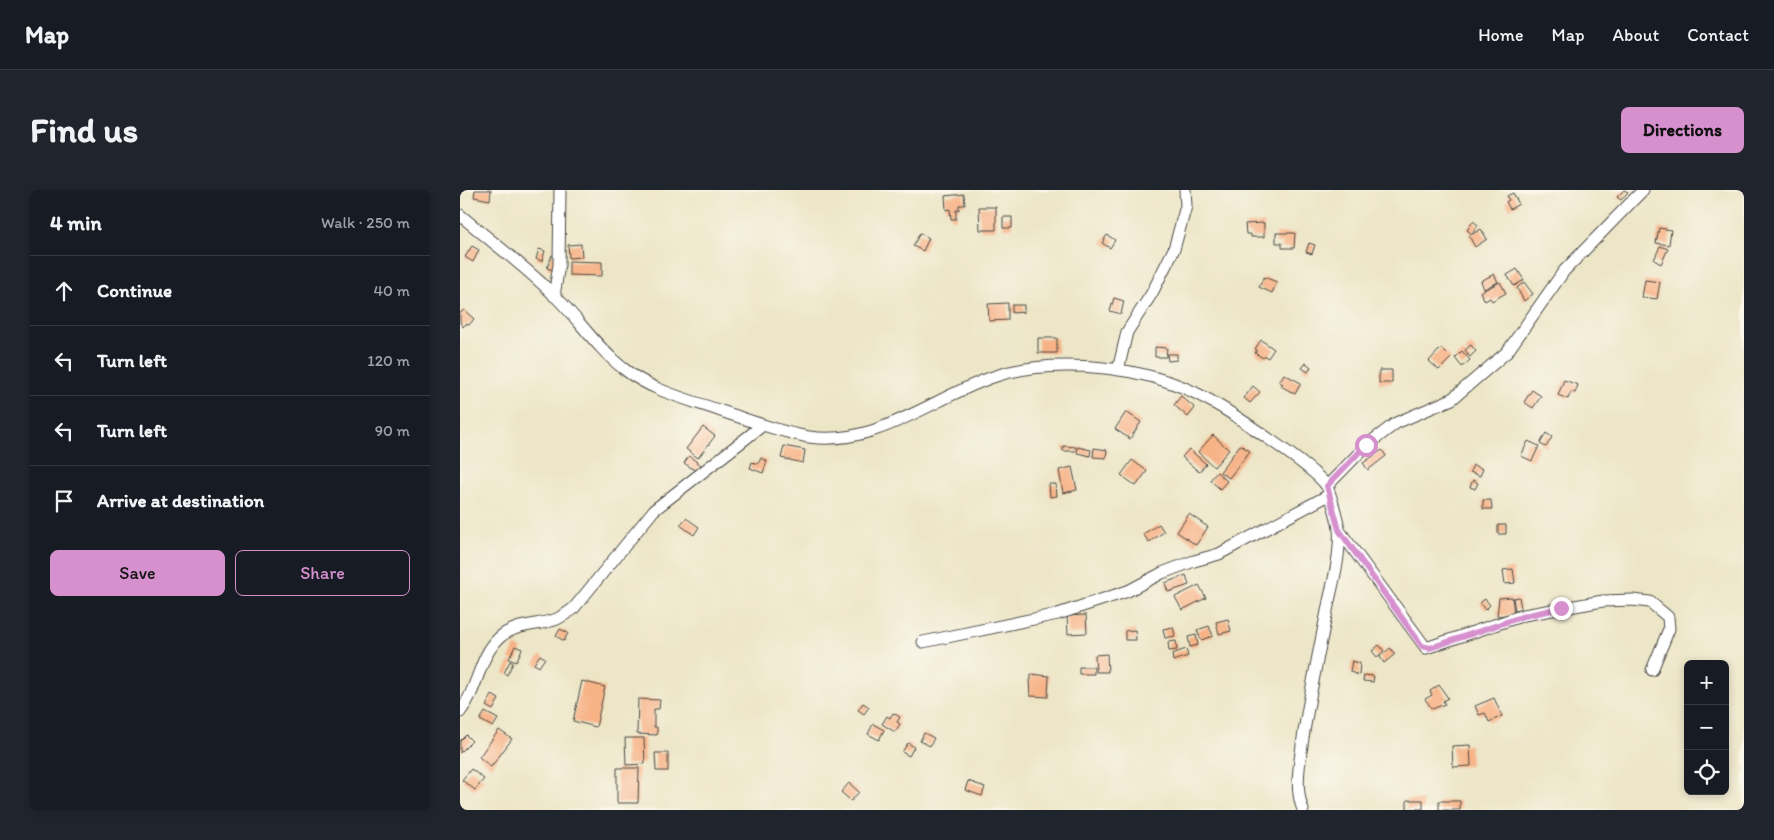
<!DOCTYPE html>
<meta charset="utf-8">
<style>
body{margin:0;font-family:Itim,sans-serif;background:#20242c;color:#f1f3f6}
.controls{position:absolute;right:15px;bottom:15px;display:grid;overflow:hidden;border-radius:8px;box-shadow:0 2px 8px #0003}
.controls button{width:45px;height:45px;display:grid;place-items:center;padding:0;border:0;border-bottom:1px solid #363941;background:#171b24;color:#f1f3f6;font:25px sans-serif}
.stop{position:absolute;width:15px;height:15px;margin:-11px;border:4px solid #d690ce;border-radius:50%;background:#fff}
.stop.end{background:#d690ce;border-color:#fff;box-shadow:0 1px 5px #0008}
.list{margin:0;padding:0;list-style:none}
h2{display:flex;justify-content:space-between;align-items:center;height:65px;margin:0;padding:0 20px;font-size:21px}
h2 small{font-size:16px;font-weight:400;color:#9ea1a6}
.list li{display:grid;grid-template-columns:32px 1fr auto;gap:15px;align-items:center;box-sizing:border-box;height:70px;padding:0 20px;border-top:1px solid #363941}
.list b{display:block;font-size:19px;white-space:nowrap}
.list em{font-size:16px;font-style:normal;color:#9ea1a6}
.actions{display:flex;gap:10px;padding:15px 20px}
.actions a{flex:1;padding:11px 0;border:1px solid #d690ce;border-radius:8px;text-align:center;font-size:18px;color:#d690ce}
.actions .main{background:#d690ce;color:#111}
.icon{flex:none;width:28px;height:28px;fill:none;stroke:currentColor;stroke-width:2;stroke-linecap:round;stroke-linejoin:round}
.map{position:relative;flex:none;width:1284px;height:620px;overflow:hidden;border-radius:8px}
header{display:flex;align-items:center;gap:30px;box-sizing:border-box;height:70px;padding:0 25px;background:#171b24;border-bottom:1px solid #363941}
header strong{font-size:24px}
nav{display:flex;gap:28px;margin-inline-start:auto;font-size:18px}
.intro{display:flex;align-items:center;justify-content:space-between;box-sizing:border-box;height:120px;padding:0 30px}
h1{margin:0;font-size:35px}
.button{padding:12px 22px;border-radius:8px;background:#d690ce;color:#111;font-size:18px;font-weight:700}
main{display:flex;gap:30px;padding:0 30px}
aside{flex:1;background:#171b24;border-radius:8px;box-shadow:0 2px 8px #0003}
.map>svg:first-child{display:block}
.building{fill:#f7b286}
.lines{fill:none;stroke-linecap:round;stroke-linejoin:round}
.minor-casing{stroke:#484742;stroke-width:13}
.minor{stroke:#fff;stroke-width:11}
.route{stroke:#d690ce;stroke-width:6}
</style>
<header>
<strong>Map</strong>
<nav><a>Home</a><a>Map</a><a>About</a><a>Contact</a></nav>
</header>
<div class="intro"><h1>Find us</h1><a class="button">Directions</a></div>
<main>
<aside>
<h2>4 min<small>Walk · 250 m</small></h2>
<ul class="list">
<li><svg class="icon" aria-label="ahead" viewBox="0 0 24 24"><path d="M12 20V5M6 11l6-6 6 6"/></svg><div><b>Continue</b></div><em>40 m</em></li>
<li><svg class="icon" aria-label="left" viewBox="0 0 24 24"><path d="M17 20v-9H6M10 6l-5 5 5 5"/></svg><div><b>Turn left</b></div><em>120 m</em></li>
<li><svg class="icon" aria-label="left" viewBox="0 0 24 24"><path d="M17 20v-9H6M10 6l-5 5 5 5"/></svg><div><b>Turn left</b></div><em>90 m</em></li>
<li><svg class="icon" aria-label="arrive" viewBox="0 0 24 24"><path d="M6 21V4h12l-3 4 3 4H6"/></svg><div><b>Arrive at destination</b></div></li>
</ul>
<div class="actions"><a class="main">Save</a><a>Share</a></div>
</aside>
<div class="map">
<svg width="1284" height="620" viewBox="0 0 1284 620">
<rect width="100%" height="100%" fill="#fbf7ec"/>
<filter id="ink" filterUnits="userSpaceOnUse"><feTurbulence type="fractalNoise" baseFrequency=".02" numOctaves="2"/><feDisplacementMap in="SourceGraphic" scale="10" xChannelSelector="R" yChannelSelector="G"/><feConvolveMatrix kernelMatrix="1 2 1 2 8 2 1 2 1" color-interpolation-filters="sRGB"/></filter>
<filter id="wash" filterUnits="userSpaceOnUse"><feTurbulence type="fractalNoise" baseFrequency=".0096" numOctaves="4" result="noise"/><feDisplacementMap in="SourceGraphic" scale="20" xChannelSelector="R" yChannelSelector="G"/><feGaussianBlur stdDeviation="1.12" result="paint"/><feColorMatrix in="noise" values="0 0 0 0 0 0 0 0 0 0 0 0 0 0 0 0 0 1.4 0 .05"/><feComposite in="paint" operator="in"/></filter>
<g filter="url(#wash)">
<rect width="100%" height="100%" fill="#ece5c6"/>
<g id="blocks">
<path class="building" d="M 15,0 L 31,0 L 30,10 L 14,7 Z
M 1164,0 L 1168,2 L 1161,10 L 1157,7 Z
M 1053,3 L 1059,14 L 1050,19 L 1046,12 L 1049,10 L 1047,6 Z
M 504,4 L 505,15 L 499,15 L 499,20 L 496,20 L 496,29 L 491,29 L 490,19 L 486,20 L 485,6 Z
M 519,17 L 536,17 L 536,40 L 520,40 Z
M 543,27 L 552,27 L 552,38 L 543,38 Z
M 1013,31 L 1018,35 L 1012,44 L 1007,40 Z
M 804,33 L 804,47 L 791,47 L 791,44 L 786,44 L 785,34 Z
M 1199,38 L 1211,40 L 1209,55 L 1196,53 Z
M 1021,39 L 1027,49 L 1015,57 L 1009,46 Z
M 460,43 L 469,48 L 463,61 L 453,56 Z
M 816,43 L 835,43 L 834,58 L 822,58 L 822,53 L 816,53 Z
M 647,45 L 655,50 L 650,58 L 642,53 Z
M 849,53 L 855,55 L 852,64 L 846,62 Z
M 121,54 L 122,67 L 109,68 L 108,55 Z
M 12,56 L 19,60 L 13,72 L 5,67 Z
M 1200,56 L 1208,59 L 1201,74 L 1194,70 Z
M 79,59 L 85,61 L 82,71 L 76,69 Z
M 92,65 L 98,67 L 93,80 L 87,78 Z
M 109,71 L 142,72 L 142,86 L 109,85 Z
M 1057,79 L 1064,90 L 1054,96 L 1047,85 Z
M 1034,84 L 1038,92 L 1024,99 L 1021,91 Z
M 804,87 L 817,92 L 812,103 L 799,97 Z
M 1185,90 L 1200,92 L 1197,109 L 1182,107 Z
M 1040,92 L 1046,103 L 1032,111 L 1030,108 L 1025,111 L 1020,102 Z
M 1064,92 L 1073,104 L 1064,111 L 1057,98 Z
M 654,108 L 664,111 L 661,124 L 650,121 Z
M 548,113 L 548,130 L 529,131 L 528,114 Z
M 552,115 L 564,115 L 564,122 L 552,123 Z
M 4,120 L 14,129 L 9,135 L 6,134 L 3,137 L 0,133 L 0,123 Z
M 578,148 L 597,148 L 597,163 L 578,163 Z
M 801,150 L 814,159 L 808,168 L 805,166 L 803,168 L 795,163 L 797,160 L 795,159 Z
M 1011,155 L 1016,161 L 1010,167 L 1005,160 Z
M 695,157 L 707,158 L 706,167 L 695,167 Z
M 981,158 L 991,168 L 979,180 L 969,171 Z
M 1002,161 L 1010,170 L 1002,177 L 995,168 Z
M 707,164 L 717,164 L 717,170 L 708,171 Z
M 846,173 L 851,177 L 848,182 L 842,178 Z
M 919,180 L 932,180 L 932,193 L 919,193 Z
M 824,184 L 841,193 L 835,204 L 821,196 L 823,194 L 819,192 Z
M 1104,190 L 1118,195 L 1115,203 L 1111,202 L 1108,209 L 1098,205 Z
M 793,196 L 800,202 L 790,213 L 784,208 Z
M 1072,200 L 1081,206 L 1073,218 L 1064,212 Z
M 721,206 L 735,218 L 728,227 L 714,215 Z
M 666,222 L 681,232 L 670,249 L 655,239 Z
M 243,237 L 255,246 L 238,268 L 226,259 Z
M 1086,243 L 1092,247 L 1086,257 L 1080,254 Z
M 753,245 L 769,260 L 754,277 L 738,262 Z
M 1068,251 L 1079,256 L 1072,271 L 1061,266 Z
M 780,255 L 790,261 L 769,288 L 760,282 Z
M 324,256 L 345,260 L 343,273 L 321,268 Z
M 603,256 L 616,257 L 615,261 L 603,261 Z
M 618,257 L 631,260 L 630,266 L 617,263 Z
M 634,258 L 647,260 L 646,268 L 633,267 Z
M 729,259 L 746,274 L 739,282 L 722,267 Z
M 922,260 L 926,266 L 908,280 L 903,273 Z
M 229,266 L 241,275 L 236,281 L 224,273 Z
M 301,268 L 307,271 L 303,283 L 290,278 L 292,272 L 298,274 Z
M 672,270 L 687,281 L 676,296 L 661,285 Z
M 1013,275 L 1023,279 L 1020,286 L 1010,282 Z
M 612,277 L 617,300 L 603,303 L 599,280 Z
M 757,282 L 767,291 L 760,299 L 750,290 Z
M 1013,290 L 1018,293 L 1015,299 L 1010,297 Z
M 589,294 L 596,294 L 597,306 L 590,307 Z
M 1023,310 L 1031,310 L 1032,319 L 1023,319 Z
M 729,324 L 748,337 L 736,355 L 717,342 Z
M 226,328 L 239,337 L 234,345 L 220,335 Z
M 699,334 L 704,342 L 689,352 L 683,344 Z
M 1038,335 L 1046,335 L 1046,344 L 1038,344 Z
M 1053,379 L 1055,393 L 1045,394 L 1043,380 Z
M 726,385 L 729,395 L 708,402 L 705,393 Z
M 739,395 L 746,408 L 722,420 L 715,407 Z
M 1052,407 L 1054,424 L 1037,426 L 1039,408 Z
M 1059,407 L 1061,418 L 1055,420 L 1053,408 Z
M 1025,409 L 1030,415 L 1025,420 L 1020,413 Z
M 626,425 L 627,443 L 608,444 L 607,426 Z
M 768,429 L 771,441 L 759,444 L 756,432 Z
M 749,436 L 753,446 L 741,450 L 737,440 Z
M 713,437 L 715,446 L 705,448 L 703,439 Z
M 100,439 L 108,443 L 104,451 L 96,446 Z
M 675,440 L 676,450 L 665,450 L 665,441 Z
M 736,445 L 738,455 L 730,457 L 728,447 Z
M 716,451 L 717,460 L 709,461 L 708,452 Z
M 919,455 L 924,461 L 917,467 L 912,461 Z
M 55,456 L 62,459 L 56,472 L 49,469 Z
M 930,458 L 935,464 L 924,473 L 920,467 Z
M 726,459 L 728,466 L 713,471 L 712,464 Z
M 647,464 L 648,482 L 636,482 L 635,465 Z
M 80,465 L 85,468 L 79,477 L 74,474 Z
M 50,471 L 53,473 L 47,485 L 44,483 Z
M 892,471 L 900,473 L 899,485 L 890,482 Z
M 619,477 L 634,477 L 634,484 L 619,484 Z
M 571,484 L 589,486 L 588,507 L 570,506 L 569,490 L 571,490 Z
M 904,485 L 914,486 L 913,492 L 903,491 Z
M 122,491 L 145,497 L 136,537 L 113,531 Z
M 979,495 L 988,508 L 983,511 L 985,514 L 972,519 L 965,509 L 972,505 L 970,501 Z
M 32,505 L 39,509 L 33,520 L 26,516 Z
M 1034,508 L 1042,526 L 1029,532 L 1025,523 L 1019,525 L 1015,516 Z
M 178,509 L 200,510 L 199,519 L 194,519 L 194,537 L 197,537 L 197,545 L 177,544 Z
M 403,513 L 409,517 L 404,524 L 398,520 Z
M 25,522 L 38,529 L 33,537 L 20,530 Z
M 433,523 L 440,527 L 437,532 L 440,534 L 435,542 L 422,534 L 427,526 L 430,528 Z
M 413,534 L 424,540 L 419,550 L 408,544 Z
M 39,540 L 52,549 L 31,577 L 19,567 Z
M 464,543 L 474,548 L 470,556 L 460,551 Z
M 6,545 L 12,551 L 0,563 L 0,551 Z
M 165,548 L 184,548 L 185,574 L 166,575 Z
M 448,553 L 454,557 L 449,566 L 442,562 Z
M 1010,555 L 1011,576 L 993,577 L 992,556 Z
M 195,563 L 208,563 L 208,581 L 196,581 Z
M 157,578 L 179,578 L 178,613 L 157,613 Z
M 11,579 L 24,589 L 15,600 L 2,590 Z
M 508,591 L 525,597 L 522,606 L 505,600 Z
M 389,593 L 399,602 L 391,611 L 381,602 Z
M 947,610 L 963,610 L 963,619 L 947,619 Z
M 979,611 L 1000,611 L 1000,620 L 979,620 Z"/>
</g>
</g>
<g filter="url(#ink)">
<use href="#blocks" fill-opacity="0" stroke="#484742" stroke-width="1"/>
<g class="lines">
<defs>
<path id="minor" d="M 0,25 C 32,52 66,77 96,107 C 119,130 138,159 164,179 C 192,201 227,209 261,221 C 289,230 319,242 349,247 C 418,257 474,206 536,186 C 587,169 661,175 712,193 C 746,205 779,228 809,249 C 822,258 857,283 866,295 C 870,301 878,331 879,339 C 881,362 874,389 869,411 C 860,457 850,502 843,548 C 840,572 834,597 843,620
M 94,106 L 99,75 L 100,0
M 658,180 L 667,142 L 692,103 L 714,59 L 726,16 L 725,0
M 867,296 L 907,255 L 936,233 L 992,209 L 1047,162 L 1104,81 L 1183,0
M 879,340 L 966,458 L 1064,425 L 1143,411 L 1172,410 L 1190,412 L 1208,427 L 1209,439 L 1192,480
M 463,452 L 598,424 L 668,401 L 702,383 L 734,371 L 759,364 L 869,305
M 0,522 C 18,500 18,468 39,448 C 55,433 79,436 97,429 C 103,426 109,422 114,418 L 194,320 L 303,235"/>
</defs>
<use href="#minor" class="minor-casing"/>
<use href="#minor" class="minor"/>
</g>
</g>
<g class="lines" filter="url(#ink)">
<path class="route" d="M 906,255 L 867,296 L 879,340 L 962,456 L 970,458 L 1064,426 L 1101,418"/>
</g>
</svg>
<div class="controls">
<button>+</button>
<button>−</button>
<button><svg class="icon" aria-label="locate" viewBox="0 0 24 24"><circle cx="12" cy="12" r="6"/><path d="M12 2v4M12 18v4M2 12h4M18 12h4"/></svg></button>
</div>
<div class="stop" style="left:906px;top:255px"></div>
<div class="stop end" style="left:1101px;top:418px"></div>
</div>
</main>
